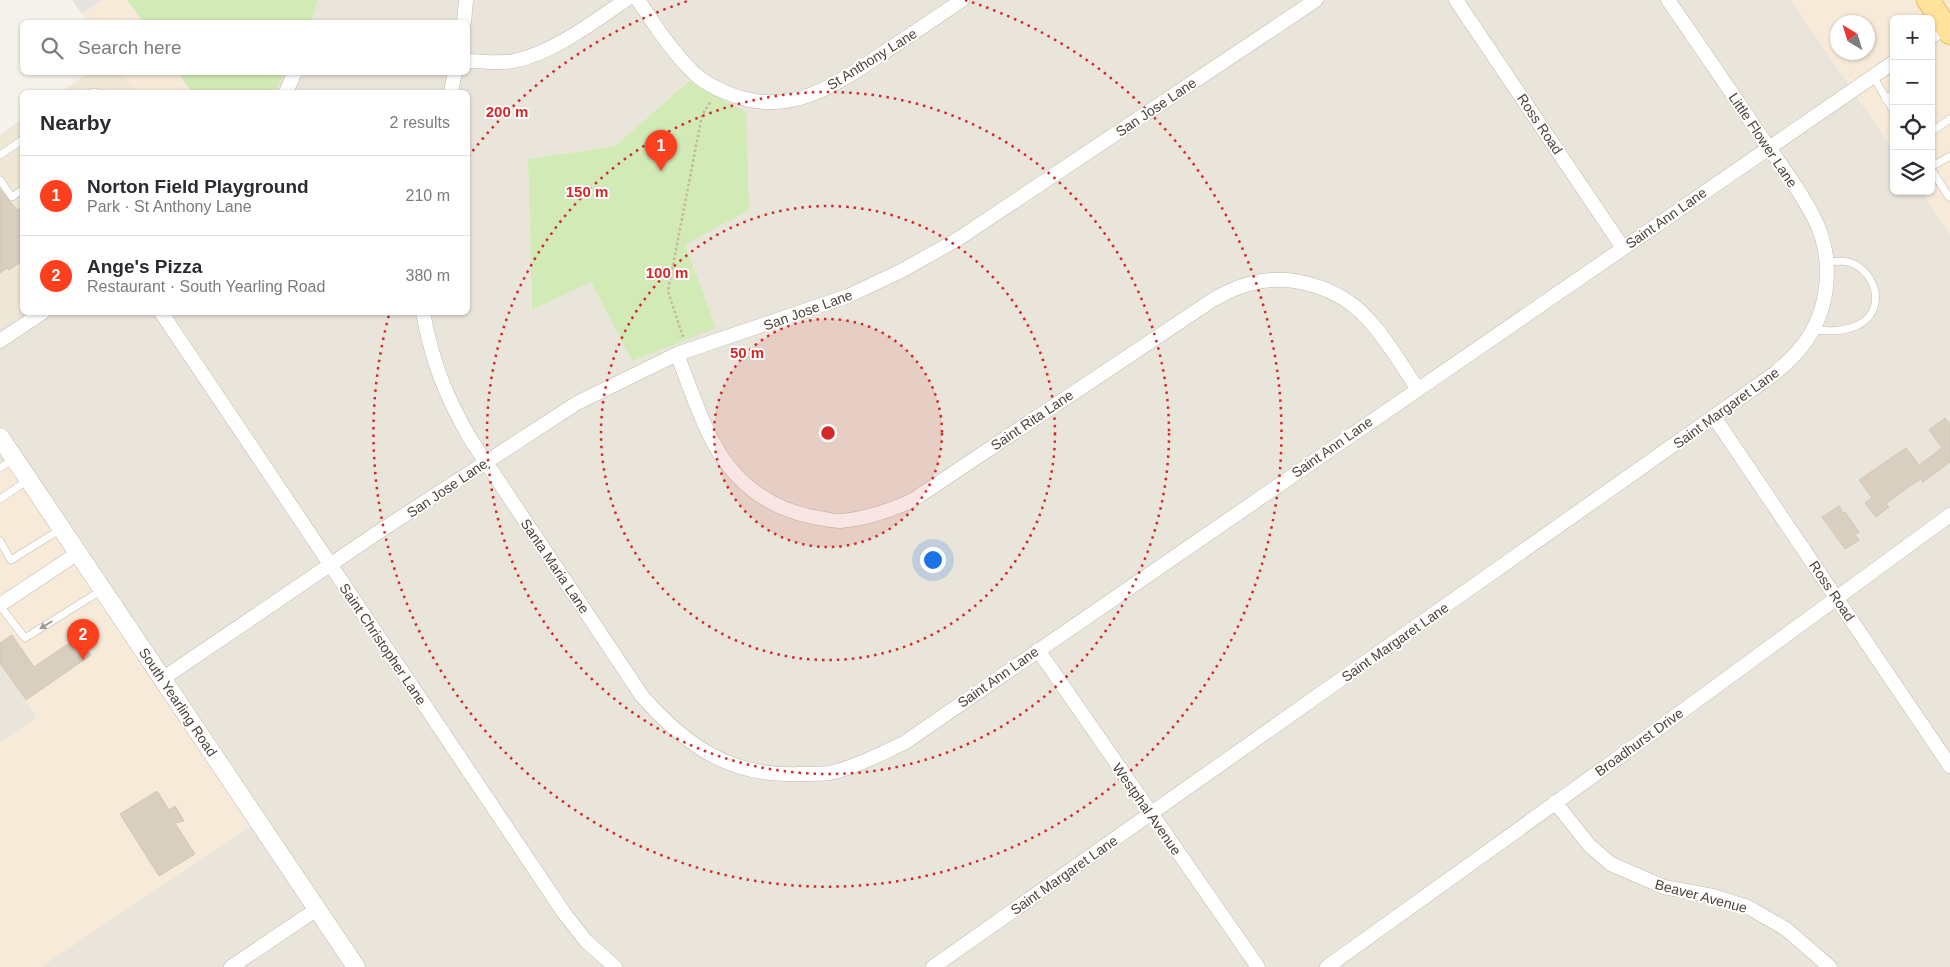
<!DOCTYPE html>
<meta charset="utf-8">
<style>
body{margin:0;font-family:Helvetica,sans-serif;background:#f2f2f3;color:#2b2b33}
.controls{position:absolute;right:15px;top:15px;display:grid;overflow:hidden;border-radius:8px;box-shadow:0 1px 4px #0004}
.controls button{width:45px;height:45px;display:grid;place-items:center;padding:0;border:0;border-bottom:1px solid #e1e1e2;background:#fff;color:#2b2b33;font:25px sans-serif}
.compass{position:absolute;left:1830px;top:15px;width:45px;height:45px;border-radius:50%;background:#fff;box-shadow:0 1px 4px #0004;rotate:322deg}
.you{position:absolute;left:932px;top:559px;width:18px;height:18px;margin:-12px;border:4px solid #fff;border-radius:50%;background:#1a73e8;box-shadow:0 0 0 8px #1a73e833}
.badge{display:grid;place-items:center;width:32px;height:32px;border-radius:50%;background:#fc3f1d;color:#fff;font-size:16px;font-weight:700}
.pin{position:absolute;translate:-50% -41px;filter:drop-shadow(0 1px 2px #0008)}
.pin::after{content:'';position:absolute;top:26px;width:18px;height:15px;background:inherit;clip-path:polygon(0 0,100% 0,50% 100%)}
.list{margin:0;padding:0;list-style:none}
h2{display:flex;justify-content:space-between;align-items:center;height:65px;margin:0;padding:0 20px;font-size:21px}
h2 small{font-size:16px;font-weight:400;color:#7c7c81}
.list li{display:grid;grid-template-columns:32px 1fr auto;gap:15px;align-items:center;box-sizing:border-box;height:80px;padding:0 20px;border-top:1px solid #e1e1e2}
.list b{display:block;font-size:19px;white-space:nowrap}
.list p{margin:0;font-size:16px;white-space:nowrap;color:#7c7c81}
.list em{font-size:16px;font-style:normal;color:#7c7c81}
.icon{flex:none;width:28px;height:28px;fill:none;stroke:currentColor;stroke-width:2;stroke-linecap:round;stroke-linejoin:round}
.map{position:relative;flex:none;width:1950px;height:967px;overflow:hidden}
.search{position:absolute;background:#fff;box-shadow:0 1px 4px #0004;left:20px;top:20px;width:450px;height:55px;display:flex;align-items:center;gap:12px;box-sizing:border-box;padding:0 18px;border-radius:8px;color:#7c7c81;font-size:19px}
.panel{position:absolute;background:#fff;box-shadow:0 1px 4px #0004;left:20px;top:90px;width:450px;height:225px;border-radius:8px}
.map>svg:first-child{display:block}
.residential{fill:#eae5da;fill-rule:evenodd}
.commercial{fill:#f7ead8;fill-rule:evenodd}
.education{fill:#efe8d6}
.green{fill:#d2eab5}
.parking{fill:#e5e3e0}
.building{fill:#d8cfc1;stroke:#d3c7b4}
.lines{fill:none;stroke-linecap:round;stroke-linejoin:round}
.service-casing{stroke:#c2bbae;stroke-width:8}
.minor-casing{stroke:#c2bbae;stroke-width:15}
.tertiary-casing{stroke:#c2bbae;stroke-width:19}
.primary-casing{stroke:#e6c16a;stroke-width:24}
.path{stroke:#c4b79f;stroke-width:2.5;stroke-dasharray:2.5 2.5;stroke-linecap:butt}
.service{stroke:#fff;stroke-width:7}
.minor{stroke:#fff;stroke-width:14}
.tertiary{stroke:#fff;stroke-width:18}
.primary{stroke:#ffe39c;stroke-width:22}
.oneway{fill:#9c9892}
.ring{fill:none;stroke:#d62828;stroke-width:2.5;stroke-dasharray:2.5 5}
.labels{text-anchor:middle;stroke-width:4;stroke-linejoin:round;paint-order:stroke}
.street-label{font-size:14px;fill:#4b4439;stroke:#fff}
.centre{fill:#d62828;stroke:#fff;stroke-width:2.5}
.ring-label{font-size:15px;text-anchor:middle;font-weight:bold;fill:#d62828;stroke:#fff;stroke-width:4;stroke-linejoin:round;paint-order:stroke}
</style>
<div class="map">
<svg width="1950" height="967" viewBox="0 0 1950 967">
<rect width="100%" height="100%" fill="#f6f3ec"/>
<path class="residential" d="M 318,0 L 1791,0 L 1894,151 L 1894,191 L 1921,191 L 1950,234 L 1950,967 L 41,967 L 258,821 L 0,468 L 0,327 L 22,311 L 468,312 L 468,92 L 275,92 L 284,73 L 468,72 L 468,22 L 308,22 L 312,19 ZM 689,81 L 749,210 L 684,245 L 632,361 L 591,282 L 532,310 L 528,159 L 615,146 Z
M 0,662 L 37,718 L 0,743 Z"/>
<path class="commercial" d="M 72,0 L 127,0 L 143,22 L 88,22 Z
M 1791,0 L 1950,0 L 1950,234 L 1921,191 L 1931,191 L 1931,19 L 1894,19 L 1894,151 ZM 1838,22 L 1868,22 L 1868,52 L 1838,52 Z
M 123,73 L 178,73 L 192,92 L 136,92 Z
M 14,459 L 258,821 L 41,967 L 0,967 L 0,743 L 37,718 L 0,662 L 0,468 Z"/>
<path class="education" d="M 90,72 L 123,73 L 136,92 L 61,92 Z
M 22,119 L 22,311 L 0,327 L 0,135 Z"/>
<path class="green" d="M 127,0 L 318,0 L 312,19 L 308,22 L 143,22 Z
M 178,73 L 284,73 L 275,92 L 192,92 Z
M 689,81 L 746,113 L 749,210 L 685,245 L 716,328 L 632,361 L 591,282 L 532,310 L 528,159 L 615,146 Z"/>
<path class="parking" d="M 72,0 L 102,0 L 82,14 Z"/>
<path class="building" d="M 0,189 L 17,210 L 22,207 L 22,261 L 9,270 L 7,268 L 0,273 Z
M 1945,418 L 1950,424 L 1950,462 L 1923,482 L 1921,479 L 1908,487 L 1886,504 L 1889,507 L 1876,517 L 1865,503 L 1872,498 L 1859,480 L 1906,448 L 1919,465 L 1942,448 L 1929,430 Z
M 1839,506 L 1843,513 L 1845,512 L 1859,532 L 1855,534 L 1859,540 L 1845,549 L 1822,517 Z
M 12,635 L 34,667 L 78,637 L 91,655 L 26,700 L 0,663 L 0,643 Z
M 157,791 L 169,810 L 175,806 L 184,821 L 175,823 L 195,854 L 159,876 L 120,814 Z"/>
<g class="lines">
<defs>
<path id="service" d="M 1873,76 L 1894,112
M 93,92 L 96,92
M 1885,99 L 1894,93
M 1931,132 L 1950,119
M 0,155 L 22,140
M 1931,167 L 1950,156
M 1931,169 L 1949,197 L 1950,196
M 0,180 L 12,197 L 22,190
M 1813,330 C 1828,331 1844,332 1858,325 C 1884,312 1879,279 1856,265 C 1847,260 1836,261 1826,262
M 0,468 L 14,459
M 0,499 L 28,480
M 0,541 L 11,560 L 61,529
M 0,606 L 25,638 L 102,590"/>
<path id="minor" d="M 638,0 C 655,25 671,51 694,73 C 704,83 719,90 733,95 C 792,118 840,82 886,51 C 912,34 937,17 962,0
M 1456,0 L 1623,248
M 464,22 L 466,0
M 1931,37 L 1950,24
M 468,61 C 482,61 500,64 514,61 C 555,52 591,23 626,0
M 286,92 L 295,72
M 451,92 L 455,72
M 161,312 L 564,913 L 586,941 L 615,967
M 423,312 C 432,362 446,397 471,440 L 642,696 C 686,746 731,777 799,774 C 809,774 820,774 830,773 C 856,767 880,754 904,743 L 1894,62
M 0,341 L 43,312
M 677,354 C 688,382 699,416 713,442 C 735,483 768,508 813,517 C 821,518 831,521 840,521 C 865,519 889,511 913,500 L 1214,299 C 1225,293 1237,287 1249,284 C 1288,272 1338,287 1366,317 C 1386,338 1401,364 1417,388
M 1714,417 L 1950,766
M 0,605 L 78,553
M 1038,650 L 1258,967
M 162,679 L 377,533 L 577,403 L 677,354 L 848,296 L 901,271 L 958,239 L 1316,0
M 1555,802 L 1589,845 L 1611,864 L 1664,887 L 1713,896 L 1748,907 L 1786,929 L 1830,967
M 231,967 L 317,909
M 933,967 L 1774,374 C 1787,363 1799,352 1808,338 C 1830,304 1833,258 1816,222 C 1800,189 1776,159 1756,129 C 1727,86 1698,43 1668,0
M 1327,967 L 1636,745 L 1950,515"/>
<path id="tertiary" d="M 0,437 L 356,967"/>
<path id="primary" d="M 1928,0 L 1950,33"/>
</defs>
<use href="#service" class="service-casing"/>
<use href="#minor" class="minor-casing"/>
<use href="#tertiary" class="tertiary-casing"/>
<use href="#primary" class="primary-casing"/>
<path class="path" d="M 683,337 L 668,291 L 702,115 L 711,101"/>
<use href="#service" class="service"/>
<use href="#minor" class="minor"/>
<use href="#tertiary" class="tertiary"/>
<use href="#primary" class="primary"/>
</g>
<defs><path id="oneway-solid" d="M-6-.8H1V-3.2L6.5 0L1 3.2V.8H-6Z" transform="scale(1.25)"/></defs>
<use class="oneway" href="#oneway-solid" transform="translate(46 625) rotate(148)"/>
<circle cx="828" cy="433" r="114" fill="#d62828" fill-opacity=".12"/>
<g class="ring">
<circle cx="828" cy="433" r="114"/>
<circle cx="828" cy="433" r="227"/>
<circle cx="828" cy="433" r="341"/>
<path d="M468 157A454 454 0 0 1 691 0M965 0A454 454 0 1 1 389 315"/>
</g>
<g class="labels">
<g class="street-label">
<text transform="translate(872 59) rotate(-32)" y="5">St Anthony Lane</text>
<text transform="translate(1156 107) rotate(-34)" y="5">San Jose Lane</text>
<text transform="translate(1540 124) rotate(56)" y="5">Ross Road</text>
<text transform="translate(1763 140) rotate(56)" y="5">Little Flower Lane</text>
<text transform="translate(1666 218) rotate(-35)" y="5">Saint Ann Lane</text>
<text transform="translate(808 310) rotate(-20)" y="5">San Jose Lane</text>
<text transform="translate(1726 408) rotate(-36)" y="5">Saint Margaret Lane</text>
<text transform="translate(1032 420) rotate(-34)" y="5">Saint Rita Lane</text>
<text transform="translate(1332 447) rotate(-35)" y="5">Saint Ann Lane</text>
<text transform="translate(447 488) rotate(-34)" y="5">San Jose Lane</text>
<text transform="translate(555 566) rotate(56)" y="5">Santa Maria Lane</text>
<text transform="translate(1832 591) rotate(56)" y="5">Ross Road</text>
<text transform="translate(1395 642) rotate(-35)" y="5">Saint Margaret Lane</text>
<text transform="translate(383 644) rotate(56)" y="5">Saint Christopher Lane</text>
<text transform="translate(998 677) rotate(-35)" y="5">Saint Ann Lane</text>
<text transform="translate(178 702) rotate(56)" y="5">South Yearling Road</text>
<text transform="translate(1639 742) rotate(-36)" y="5">Broadhurst Drive</text>
<text transform="translate(1147 809) rotate(55)" y="5">Westphal Avenue</text>
<text transform="translate(1064 875) rotate(-35)" y="5">Saint Margaret Lane</text>
<text transform="translate(1701 896) rotate(15)" y="5">Beaver Avenue</text>
</g>
</g>
<circle cx="828" cy="433" r="8" class="centre"/>
<g class="ring-label">
<text x="507" y="117">200 m</text>
<text x="587" y="197">150 m</text>
<text x="667" y="278">100 m</text>
<text x="747" y="358">50 m</text>
</g>
</svg>
<div class="controls">
<button>+</button>
<button>−</button>
<button><svg class="icon" aria-label="locate" viewBox="0 0 24 24"><circle cx="12" cy="12" r="6"/><path d="M12 2v4M12 18v4M2 12h4M18 12h4"/></svg></button>
<button><svg class="icon" aria-label="layers" viewBox="0 0 24 24"><path d="M12 4l9 5-9 5-9-5zM3 14l9 5 9-5"/></svg></button>
</div>
<svg class="compass" viewBox="-18 -18 36 36"><path d="M0-13l5 13h-10z" fill="#e53935"/><path d="M0 13l5-13h-10z" fill="#7c7c81"/></svg>
<div class="you"></div>
<div class="pin badge" style="left:661px;top:171px">1</div>
<div class="pin badge" style="left:83px;top:660px">2</div>
<div class="search"><svg class="icon" aria-label="search" viewBox="0 0 24 24"><circle cx="10" cy="10" r="6"/><path d="M15 15l6 6"/></svg>Search here</div>
<section class="panel">
<h2>Nearby<small>2 results</small></h2>
<ul class="list">
<li><span class="badge">1</span><div><b>Norton Field Playground</b><p>Park · St Anthony Lane</p></div><em>210 m</em></li>
<li><span class="badge">2</span><div><b>Ange's Pizza</b><p>Restaurant · South Yearling Road</p></div><em>380 m</em></li>
</ul>
</section>
</div>
